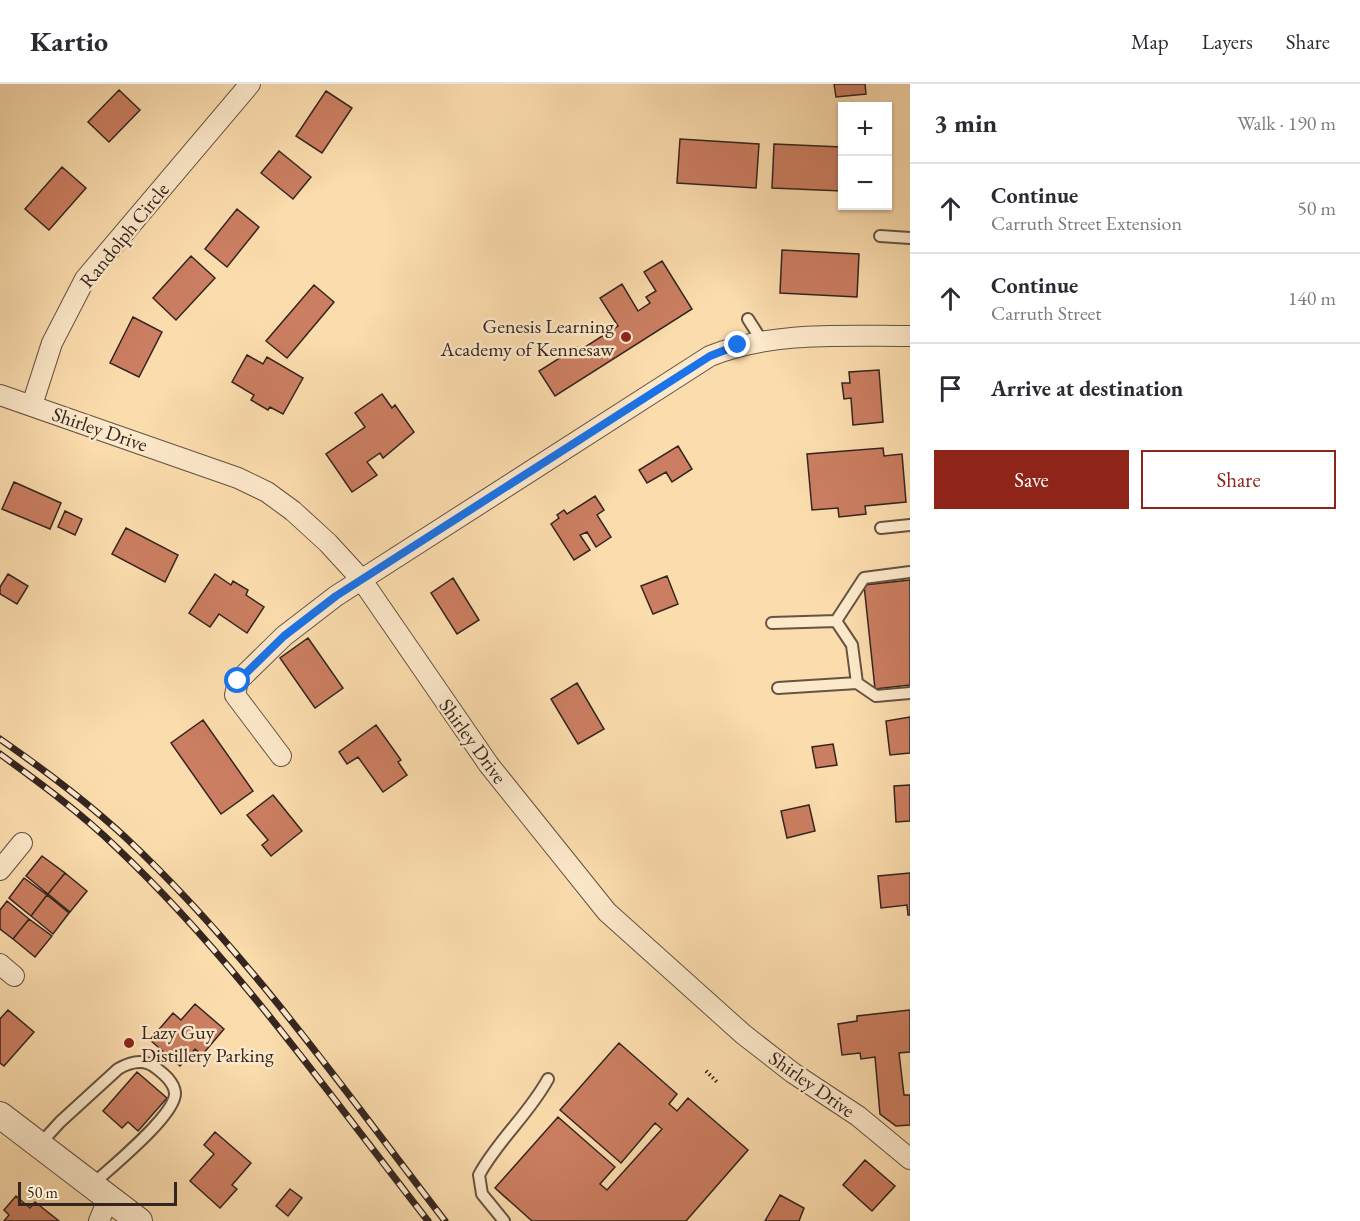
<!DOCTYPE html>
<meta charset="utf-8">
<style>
body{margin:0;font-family:"EB Garamond",serif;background:#f7f7f7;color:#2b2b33}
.controls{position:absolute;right:18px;top:18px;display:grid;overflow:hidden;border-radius:0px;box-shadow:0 2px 4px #0004}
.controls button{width:54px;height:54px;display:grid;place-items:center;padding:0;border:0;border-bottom:2px solid #e1e1e2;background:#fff;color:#2b2b33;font:30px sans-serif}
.scale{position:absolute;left:18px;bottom:15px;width:159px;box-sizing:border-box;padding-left:6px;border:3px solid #34251f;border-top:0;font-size:16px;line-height:21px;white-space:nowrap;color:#34251f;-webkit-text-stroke:4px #fce8ca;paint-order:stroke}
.stop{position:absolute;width:18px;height:18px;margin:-14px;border:4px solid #1a73e8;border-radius:50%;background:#fff}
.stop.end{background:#1a73e8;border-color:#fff;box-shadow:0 2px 6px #0008}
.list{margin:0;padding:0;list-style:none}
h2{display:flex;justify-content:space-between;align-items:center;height:78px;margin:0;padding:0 24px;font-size:26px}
h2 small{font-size:20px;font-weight:400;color:#7c7c81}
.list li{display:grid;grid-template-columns:39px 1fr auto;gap:18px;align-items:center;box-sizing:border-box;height:90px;padding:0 24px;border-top:2px solid #e1e1e2}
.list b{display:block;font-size:22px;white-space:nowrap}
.list p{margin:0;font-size:20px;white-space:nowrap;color:#7c7c81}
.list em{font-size:20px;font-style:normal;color:#7c7c81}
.actions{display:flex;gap:12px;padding:18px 24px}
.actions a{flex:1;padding:14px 0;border:2px solid #8f2418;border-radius:0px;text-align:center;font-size:21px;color:#8f2418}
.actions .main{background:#8f2418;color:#fff}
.icon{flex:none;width:33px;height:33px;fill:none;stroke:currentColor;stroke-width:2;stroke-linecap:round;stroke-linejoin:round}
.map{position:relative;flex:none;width:910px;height:1137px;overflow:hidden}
header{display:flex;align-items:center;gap:36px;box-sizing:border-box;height:84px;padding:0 30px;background:#fff;border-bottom:2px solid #e1e1e2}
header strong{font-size:28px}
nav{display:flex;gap:33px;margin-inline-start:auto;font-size:21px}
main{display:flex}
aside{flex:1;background:#fff}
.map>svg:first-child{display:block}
.building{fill:#cb7e61;stroke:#34251f;stroke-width:1.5}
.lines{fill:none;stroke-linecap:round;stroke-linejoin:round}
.service-casing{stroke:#665342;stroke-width:14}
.minor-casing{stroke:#665342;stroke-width:22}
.tertiary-casing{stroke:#665342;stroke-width:28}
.path{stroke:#34251f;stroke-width:4;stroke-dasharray:1.5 3;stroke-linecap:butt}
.service{stroke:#fce8ca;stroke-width:10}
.minor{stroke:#fce8ca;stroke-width:20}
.tertiary{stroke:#fce8ca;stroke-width:26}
.rail-casing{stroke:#34251f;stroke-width:7}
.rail{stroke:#fce8ca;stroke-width:4.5;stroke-dasharray:14;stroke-linecap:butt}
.route{stroke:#1a73e8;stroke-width:8}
.poi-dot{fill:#8f2418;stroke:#fce8ca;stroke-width:2}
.labels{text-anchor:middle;stroke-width:5;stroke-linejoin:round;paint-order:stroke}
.street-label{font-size:20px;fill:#34251f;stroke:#fce8ca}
.poi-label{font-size:20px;fill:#34251f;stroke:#fce8ca;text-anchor:end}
</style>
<header>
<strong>Kartio</strong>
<nav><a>Map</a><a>Layers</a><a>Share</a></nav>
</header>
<main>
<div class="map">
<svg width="910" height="1137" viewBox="0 0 910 1137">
<rect width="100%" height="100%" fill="#fbdcad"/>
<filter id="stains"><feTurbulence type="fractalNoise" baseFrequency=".00333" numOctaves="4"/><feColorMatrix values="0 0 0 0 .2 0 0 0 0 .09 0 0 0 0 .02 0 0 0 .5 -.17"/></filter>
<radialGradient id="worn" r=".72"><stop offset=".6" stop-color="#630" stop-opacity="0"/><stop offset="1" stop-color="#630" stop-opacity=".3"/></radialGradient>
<path class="building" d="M 834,0 L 865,0 L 866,10 L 836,13 Z
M 119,6 L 140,26 L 109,58 L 88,38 Z
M 326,7 L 352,24 L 322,69 L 296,52 Z
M 680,55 L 759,60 L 756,104 L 677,99 Z
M 774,60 L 842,63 L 842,107 L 772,104 Z
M 279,67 L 311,93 L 293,115 L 261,89 Z
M 62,83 L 86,104 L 49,146 L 25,125 Z
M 237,125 L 259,143 L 227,183 L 205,165 Z
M 782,166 L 859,170 L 857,213 L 780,209 Z
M 191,172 L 215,194 L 176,236 L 153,214 Z
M 662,177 L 692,225 L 555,312 L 539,287 L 577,263 L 579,267 L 618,242 L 600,214 L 622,200 L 638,227 L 650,219 L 646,213 L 656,207 L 644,188 Z
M 314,201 L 334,218 L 287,274 L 266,257 Z
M 133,233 L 162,248 L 139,293 L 110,279 Z
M 247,271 L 263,280 L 267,273 L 303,294 L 283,330 L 270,323 L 268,326 L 251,316 L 254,311 L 232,298 Z
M 879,286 L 883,338 L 853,341 L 851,314 L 844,315 L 842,299 L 850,299 L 849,288 Z
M 382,310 L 392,324 L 395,321 L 414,348 L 383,374 L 380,369 L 367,378 L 377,391 L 352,408 L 326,370 L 365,343 L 355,329 Z
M 678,362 L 692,385 L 672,398 L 666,388 L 647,399 L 639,386 Z
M 883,364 L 884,372 L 902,370 L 906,418 L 865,422 L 866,430 L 839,433 L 838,424 L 812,426 L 807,370 Z
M 14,398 L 61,419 L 50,445 L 2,425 Z
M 595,412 L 604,426 L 597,431 L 611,453 L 596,463 L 587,448 L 580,451 L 590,466 L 574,476 L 551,440 L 559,434 L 557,431 L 564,426 L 567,430 Z
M 65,427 L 82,435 L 75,451 L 58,443 Z
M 126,444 L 178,471 L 165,498 L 112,470 Z
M 8,490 L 28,502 L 17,520 L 0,510 L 0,503 Z
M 215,490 L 231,501 L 233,497 L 248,506 L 246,511 L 264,523 L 247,549 L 219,530 L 210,543 L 189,529 Z
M 667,492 L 678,520 L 653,530 L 641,502 Z
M 453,494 L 479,536 L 457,550 L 431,509 Z
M 910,496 L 910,601 L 875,605 L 864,501 Z
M 308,554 L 343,604 L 315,624 L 280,574 Z
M 577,599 L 604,645 L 578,660 L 551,615 Z
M 910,633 L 910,669 L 890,671 L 886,637 Z
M 203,636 L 253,707 L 221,730 L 171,659 Z
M 376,641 L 401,676 L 398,678 L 407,691 L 383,708 L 358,673 L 347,680 L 339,668 Z
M 833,660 L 837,681 L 816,684 L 812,663 Z
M 910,701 L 910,737 L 896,738 L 894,702 Z
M 273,711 L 302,747 L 271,772 L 262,761 L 268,756 L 247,731 Z
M 809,721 L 815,747 L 787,754 L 781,727 Z
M 42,772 L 65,789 L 48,810 L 26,792 Z
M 65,789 L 87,807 L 70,828 L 48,810 Z
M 910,789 L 910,831 L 908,831 L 907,821 L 881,824 L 878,792 Z
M 24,794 L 47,811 L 31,832 L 9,814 Z
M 47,811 L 69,829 L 53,850 L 31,832 Z
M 7,817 L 29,835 L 13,855 L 0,845 L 0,826 Z
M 29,835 L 52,852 L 35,873 L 13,855 Z
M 195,920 L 224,945 L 202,971 L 195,965 L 180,982 L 150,956 L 173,929 L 181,936 Z
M 8,926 L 34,948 L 4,982 L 0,979 L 0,935 Z
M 910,926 L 910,968 L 899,969 L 904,1011 L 910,1011 L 910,1041 L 896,1042 L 880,1030 L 875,973 L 861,975 L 860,969 L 842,971 L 838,940 L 857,937 L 857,932 Z
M 619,959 L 677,1010 L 669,1020 L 677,1027 L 688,1014 L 748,1066 L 686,1137 L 532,1137 L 495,1104 L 558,1033 L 615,1083 L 600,1100 L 607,1106 L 662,1045 L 655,1039 L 621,1079 L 560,1026 Z
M 137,988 L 167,1014 L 138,1047 L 128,1038 L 122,1044 L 103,1027 Z
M 215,1048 L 251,1079 L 232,1101 L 237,1105 L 220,1124 L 190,1097 L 214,1070 L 204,1061 Z
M 865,1076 L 895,1102 L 872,1127 L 843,1101 Z
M 290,1105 L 302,1114 L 288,1132 L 276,1122 Z
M 780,1111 L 804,1124 L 799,1137 L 765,1137 Z
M 16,1112 L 30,1124 L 35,1118 L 59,1137 L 4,1137 L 9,1131 L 4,1126 Z"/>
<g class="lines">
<defs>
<path id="service" d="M 880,152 L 910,154
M 748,235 L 762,257
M 881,444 L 910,441
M 836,537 L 864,494 L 910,488
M 772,539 L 836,537 L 852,561 L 857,599
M 778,604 L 857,599 L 876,612 L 910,609
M 40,1060 L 60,1038 L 118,985 C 130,978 144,974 156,984 C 164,990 174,998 175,1009 C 176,1031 110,1084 93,1100
M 504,1137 L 482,1110 L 479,1091 C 498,1056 529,1030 548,995"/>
<path id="minor" d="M 0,311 L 238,394 L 267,408 L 293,427 L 328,459 L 361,495 L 489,681 L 607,828 L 743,950 L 793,989 L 858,1032 L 910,1075
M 32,321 L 52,259 L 85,195 L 250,0
M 281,672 L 235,611 L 238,597 L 284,552 L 336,512 L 710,272 C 772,247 844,252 910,252
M 0,786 L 22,759
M 0,880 L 14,892
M 99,1137 L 109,1113"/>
<path id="tertiary" d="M 0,1031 L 139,1137"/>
</defs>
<use href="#service" class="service-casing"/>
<use href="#minor" class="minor-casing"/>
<use href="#tertiary" class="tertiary-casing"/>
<path class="path" d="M 706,987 L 717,998"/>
<use href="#service" class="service"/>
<use href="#minor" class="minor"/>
<use href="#tertiary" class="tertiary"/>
<defs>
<path id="rail" d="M 0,655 C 43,685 86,717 125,753 C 247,867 344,1006 445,1137
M 0,670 C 40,699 81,729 117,764 C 235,876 328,1009 428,1137"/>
</defs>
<use href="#rail" class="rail-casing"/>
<use href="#rail" class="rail"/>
</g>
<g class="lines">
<path class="route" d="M 238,597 L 284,552 L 336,512 L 710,272 L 738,261"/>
</g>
<g class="poi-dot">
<circle cx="626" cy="253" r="6"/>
<circle cx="129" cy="959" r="6"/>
</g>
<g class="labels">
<g class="street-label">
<text transform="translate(124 151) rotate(-51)" y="7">Randolph Circle</text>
<text transform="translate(100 345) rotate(19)" y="7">Shirley Drive</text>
<text transform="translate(473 657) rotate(54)" y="7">Shirley Drive</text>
<text transform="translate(812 1000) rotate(35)" y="7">Shirley Drive</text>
</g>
<g class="poi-label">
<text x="614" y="249">Genesis Learning<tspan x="614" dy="23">Academy of Kennesaw</tspan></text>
<text x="141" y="955" text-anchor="start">Lazy Guy<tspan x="141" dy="23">Distillery Parking</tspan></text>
</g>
</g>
<rect width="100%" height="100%" filter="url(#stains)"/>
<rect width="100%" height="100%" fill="url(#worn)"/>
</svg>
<div class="controls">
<button>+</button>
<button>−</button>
</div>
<div class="scale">50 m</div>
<div class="stop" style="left:238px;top:597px"></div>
<div class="stop end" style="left:738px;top:261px"></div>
</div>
<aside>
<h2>3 min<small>Walk · 190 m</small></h2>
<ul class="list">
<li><svg class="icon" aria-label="ahead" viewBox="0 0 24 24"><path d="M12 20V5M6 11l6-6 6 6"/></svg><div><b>Continue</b><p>Carruth Street Extension</p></div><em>50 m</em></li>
<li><svg class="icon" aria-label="ahead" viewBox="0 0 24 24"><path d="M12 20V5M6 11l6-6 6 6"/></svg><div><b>Continue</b><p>Carruth Street</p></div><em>140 m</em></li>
<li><svg class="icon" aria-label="arrive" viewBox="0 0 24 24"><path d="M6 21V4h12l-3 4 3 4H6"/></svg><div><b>Arrive at destination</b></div></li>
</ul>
<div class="actions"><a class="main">Save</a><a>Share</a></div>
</aside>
</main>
